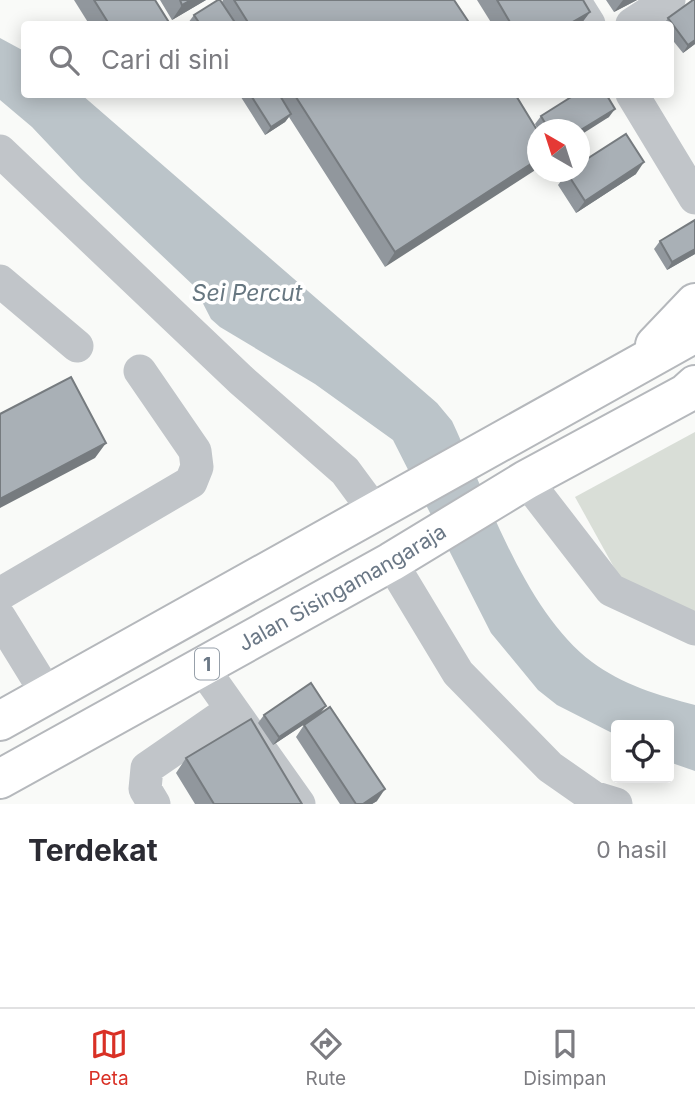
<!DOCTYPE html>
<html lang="id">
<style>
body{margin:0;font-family:Inter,sans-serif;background:#f2f2f3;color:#2b2b33}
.controls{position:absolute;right:21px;bottom:21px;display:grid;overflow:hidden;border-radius:7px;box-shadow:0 4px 18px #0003}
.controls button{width:63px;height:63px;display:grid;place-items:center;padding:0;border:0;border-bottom:2px solid #e1e1e2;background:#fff;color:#2b2b33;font:35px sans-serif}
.compass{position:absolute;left:527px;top:119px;width:63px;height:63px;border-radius:50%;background:#fff;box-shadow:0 4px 18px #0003;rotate:321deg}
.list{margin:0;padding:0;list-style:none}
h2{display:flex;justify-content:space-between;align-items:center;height:91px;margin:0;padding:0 28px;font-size:30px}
h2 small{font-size:23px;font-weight:400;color:#7c7c81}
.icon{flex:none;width:38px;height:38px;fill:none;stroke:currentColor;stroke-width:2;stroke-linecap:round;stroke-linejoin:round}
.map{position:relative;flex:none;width:695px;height:804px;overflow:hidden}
.search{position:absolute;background:#fff;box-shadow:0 4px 18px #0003;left:21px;right:21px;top:21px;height:77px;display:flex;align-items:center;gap:18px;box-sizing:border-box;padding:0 24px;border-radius:7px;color:#7c7c81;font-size:26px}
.sheet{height:203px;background:#fff}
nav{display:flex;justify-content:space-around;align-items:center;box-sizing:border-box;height:98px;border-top:2px solid #e1e1e2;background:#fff;font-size:19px;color:#7c7c81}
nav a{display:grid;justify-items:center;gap:4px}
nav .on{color:#d93025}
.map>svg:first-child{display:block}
.green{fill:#d9ded7}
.water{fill:#bbc4c9}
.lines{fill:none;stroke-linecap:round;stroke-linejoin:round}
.highway-casing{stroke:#b5b8bc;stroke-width:42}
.minor{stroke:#c1c5c9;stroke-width:33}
.highway{stroke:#fff;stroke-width:38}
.wall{fill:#91979d}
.shaded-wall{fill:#767b7f}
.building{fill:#a9b0b6;stroke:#767b7f;stroke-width:2}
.labels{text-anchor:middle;stroke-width:7;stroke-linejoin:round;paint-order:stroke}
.shield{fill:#fff;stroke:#97a0aa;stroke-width:2}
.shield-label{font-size:19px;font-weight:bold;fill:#6b7886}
.street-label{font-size:21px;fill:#6b7886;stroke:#fff}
.water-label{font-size:23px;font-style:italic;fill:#677781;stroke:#fff}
</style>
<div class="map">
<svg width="695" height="804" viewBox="0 0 695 804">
<rect width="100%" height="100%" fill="#f9faf8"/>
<path class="green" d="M 695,432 L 695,617 L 626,589 L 575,497 Z"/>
<path class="water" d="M 0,38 L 24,51 L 24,94 L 82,95 L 437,403 L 452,421 C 487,496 525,612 592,662 C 621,684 660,696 695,705 L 695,771 L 669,762 L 669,725 L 616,725 L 616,735 L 557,705 L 538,690 L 491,633 L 393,440 L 315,384 L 220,327 L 211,319 L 194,286 L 81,179 L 32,127 L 0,100 Z"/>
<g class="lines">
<defs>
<g id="highway">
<path d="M 655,345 L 695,303"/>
<path d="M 0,721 L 695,333"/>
<path id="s1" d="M 0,779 L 391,562 L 526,480 L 685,394 L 695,385"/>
</g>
</defs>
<use href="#highway" class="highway-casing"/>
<path class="minor" d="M 574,0 L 589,24
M 632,24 L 669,0
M 632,94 L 695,198
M 0,151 L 241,380 L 345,471 L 376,513
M 0,281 L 77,346
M 526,480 L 611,590 L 695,629
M 391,562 L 458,673 L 550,767 L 593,797 L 616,804
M 0,594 L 191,482 L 197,467 L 195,451 L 140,371
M 0,618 L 47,694
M 202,667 L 299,804
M 154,804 L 145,789 L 147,768 L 231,710"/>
<use href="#highway" class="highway"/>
</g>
<path class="wall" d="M 74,0 L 155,0 L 170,24 L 89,24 Z
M 160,0 L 206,0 L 172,20 Z
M 223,0 L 454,0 L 470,24 L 189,24 L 188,23 L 194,15 L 222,2 Z
M 477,0 L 583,0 L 590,12 L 581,24 L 492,24 Z
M 606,0 L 637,0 L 614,12 Z
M 668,18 L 695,44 L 683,53 L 670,37 L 670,24 L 664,24 Z
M 239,94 L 515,94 L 385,267 L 289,117 L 285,122 L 265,135 Z
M 541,116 L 609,117 L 579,130 L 538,130 L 535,124 Z
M 567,173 L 636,174 L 576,213 L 558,185 Z
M 660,241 L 695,254 L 667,270 L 654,249 Z
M 320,714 L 377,801 L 372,804 L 340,804 L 296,737 L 304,725 L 312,719 L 273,745 L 258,723 L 264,715 Z
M 186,758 L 302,804 L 195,804 L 176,773 Z"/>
<path class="shaded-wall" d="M 191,0 L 206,0 L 172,20 L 182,5 Z
M 623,0 L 637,0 L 614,12 Z
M 590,12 L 581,24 L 569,24 Z
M 695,40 L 695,44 L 683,53 L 688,45 Z
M 615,109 L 609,117 L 579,136 L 579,131 Z
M 291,114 L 285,122 L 265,135 L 271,127 Z
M 537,160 L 537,169 L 385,267 L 395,252 Z
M 644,162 L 636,174 L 576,213 L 585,201 Z
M 695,249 L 695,254 L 667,270 L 672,262 Z
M 106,443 L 95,458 L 0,508 L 0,499 Z
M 326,706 L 320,714 L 273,745 L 279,737 Z
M 385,789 L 377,801 L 372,804 L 363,804 Z"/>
<path class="building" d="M 94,0 L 155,0 L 170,24 L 109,24 Z
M 180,0 L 191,0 L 182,5 Z
M 218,0 L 220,0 L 236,24 L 200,24 L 194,15 Z
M 234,0 L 454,0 L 470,24 L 249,24 Z
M 497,0 L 583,0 L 590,12 L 569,24 L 511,24 Z
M 693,0 L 695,0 L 695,40 L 688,45 L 668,18 Z
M 250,94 L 279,94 L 291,114 L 271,127 Z
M 294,94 L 515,94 L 537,130 L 537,160 L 395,252 Z
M 576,94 L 606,94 L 615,109 L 579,131 L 579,130 L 549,130 L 541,116 Z
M 626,134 L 644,162 L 585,201 L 567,173 L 569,172 L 579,172 L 579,164 Z
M 695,220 L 695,249 L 672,262 L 660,241 Z
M 71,377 L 106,443 L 0,499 L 0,414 Z
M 311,683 L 326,706 L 279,737 L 264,715 Z
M 330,707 L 385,789 L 363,804 L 356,804 L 304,725 Z
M 251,719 L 302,804 L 214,804 L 186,758 Z"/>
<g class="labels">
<rect class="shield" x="195" y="648.5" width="24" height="31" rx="5"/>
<g class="shield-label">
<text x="207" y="671">1</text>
</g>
<g class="street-label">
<text dy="7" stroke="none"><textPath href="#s1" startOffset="392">Jalan Sisingamangaraja</textPath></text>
</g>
<g class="water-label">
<text x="247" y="301">Sei Percut</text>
</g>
</g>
</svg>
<div class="controls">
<button><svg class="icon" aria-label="locate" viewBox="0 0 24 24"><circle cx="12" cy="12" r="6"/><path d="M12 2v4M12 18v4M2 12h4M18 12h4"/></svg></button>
</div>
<svg class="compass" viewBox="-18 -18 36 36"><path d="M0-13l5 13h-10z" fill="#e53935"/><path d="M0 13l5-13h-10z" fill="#7c7c81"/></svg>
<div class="search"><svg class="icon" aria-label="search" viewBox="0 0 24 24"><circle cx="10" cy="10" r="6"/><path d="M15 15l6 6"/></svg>Cari di sini</div>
</div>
<section class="sheet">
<h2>Terdekat<small>0 hasil</small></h2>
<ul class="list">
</ul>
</section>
<nav>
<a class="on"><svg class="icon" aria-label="map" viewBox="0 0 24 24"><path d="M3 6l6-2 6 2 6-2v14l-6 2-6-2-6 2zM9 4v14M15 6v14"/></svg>Peta</a>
<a><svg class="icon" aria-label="directions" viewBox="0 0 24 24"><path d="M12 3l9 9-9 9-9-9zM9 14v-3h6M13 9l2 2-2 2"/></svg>Rute</a>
<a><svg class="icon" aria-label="saved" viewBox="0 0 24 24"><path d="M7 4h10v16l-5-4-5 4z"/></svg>Disimpan</a>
</nav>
